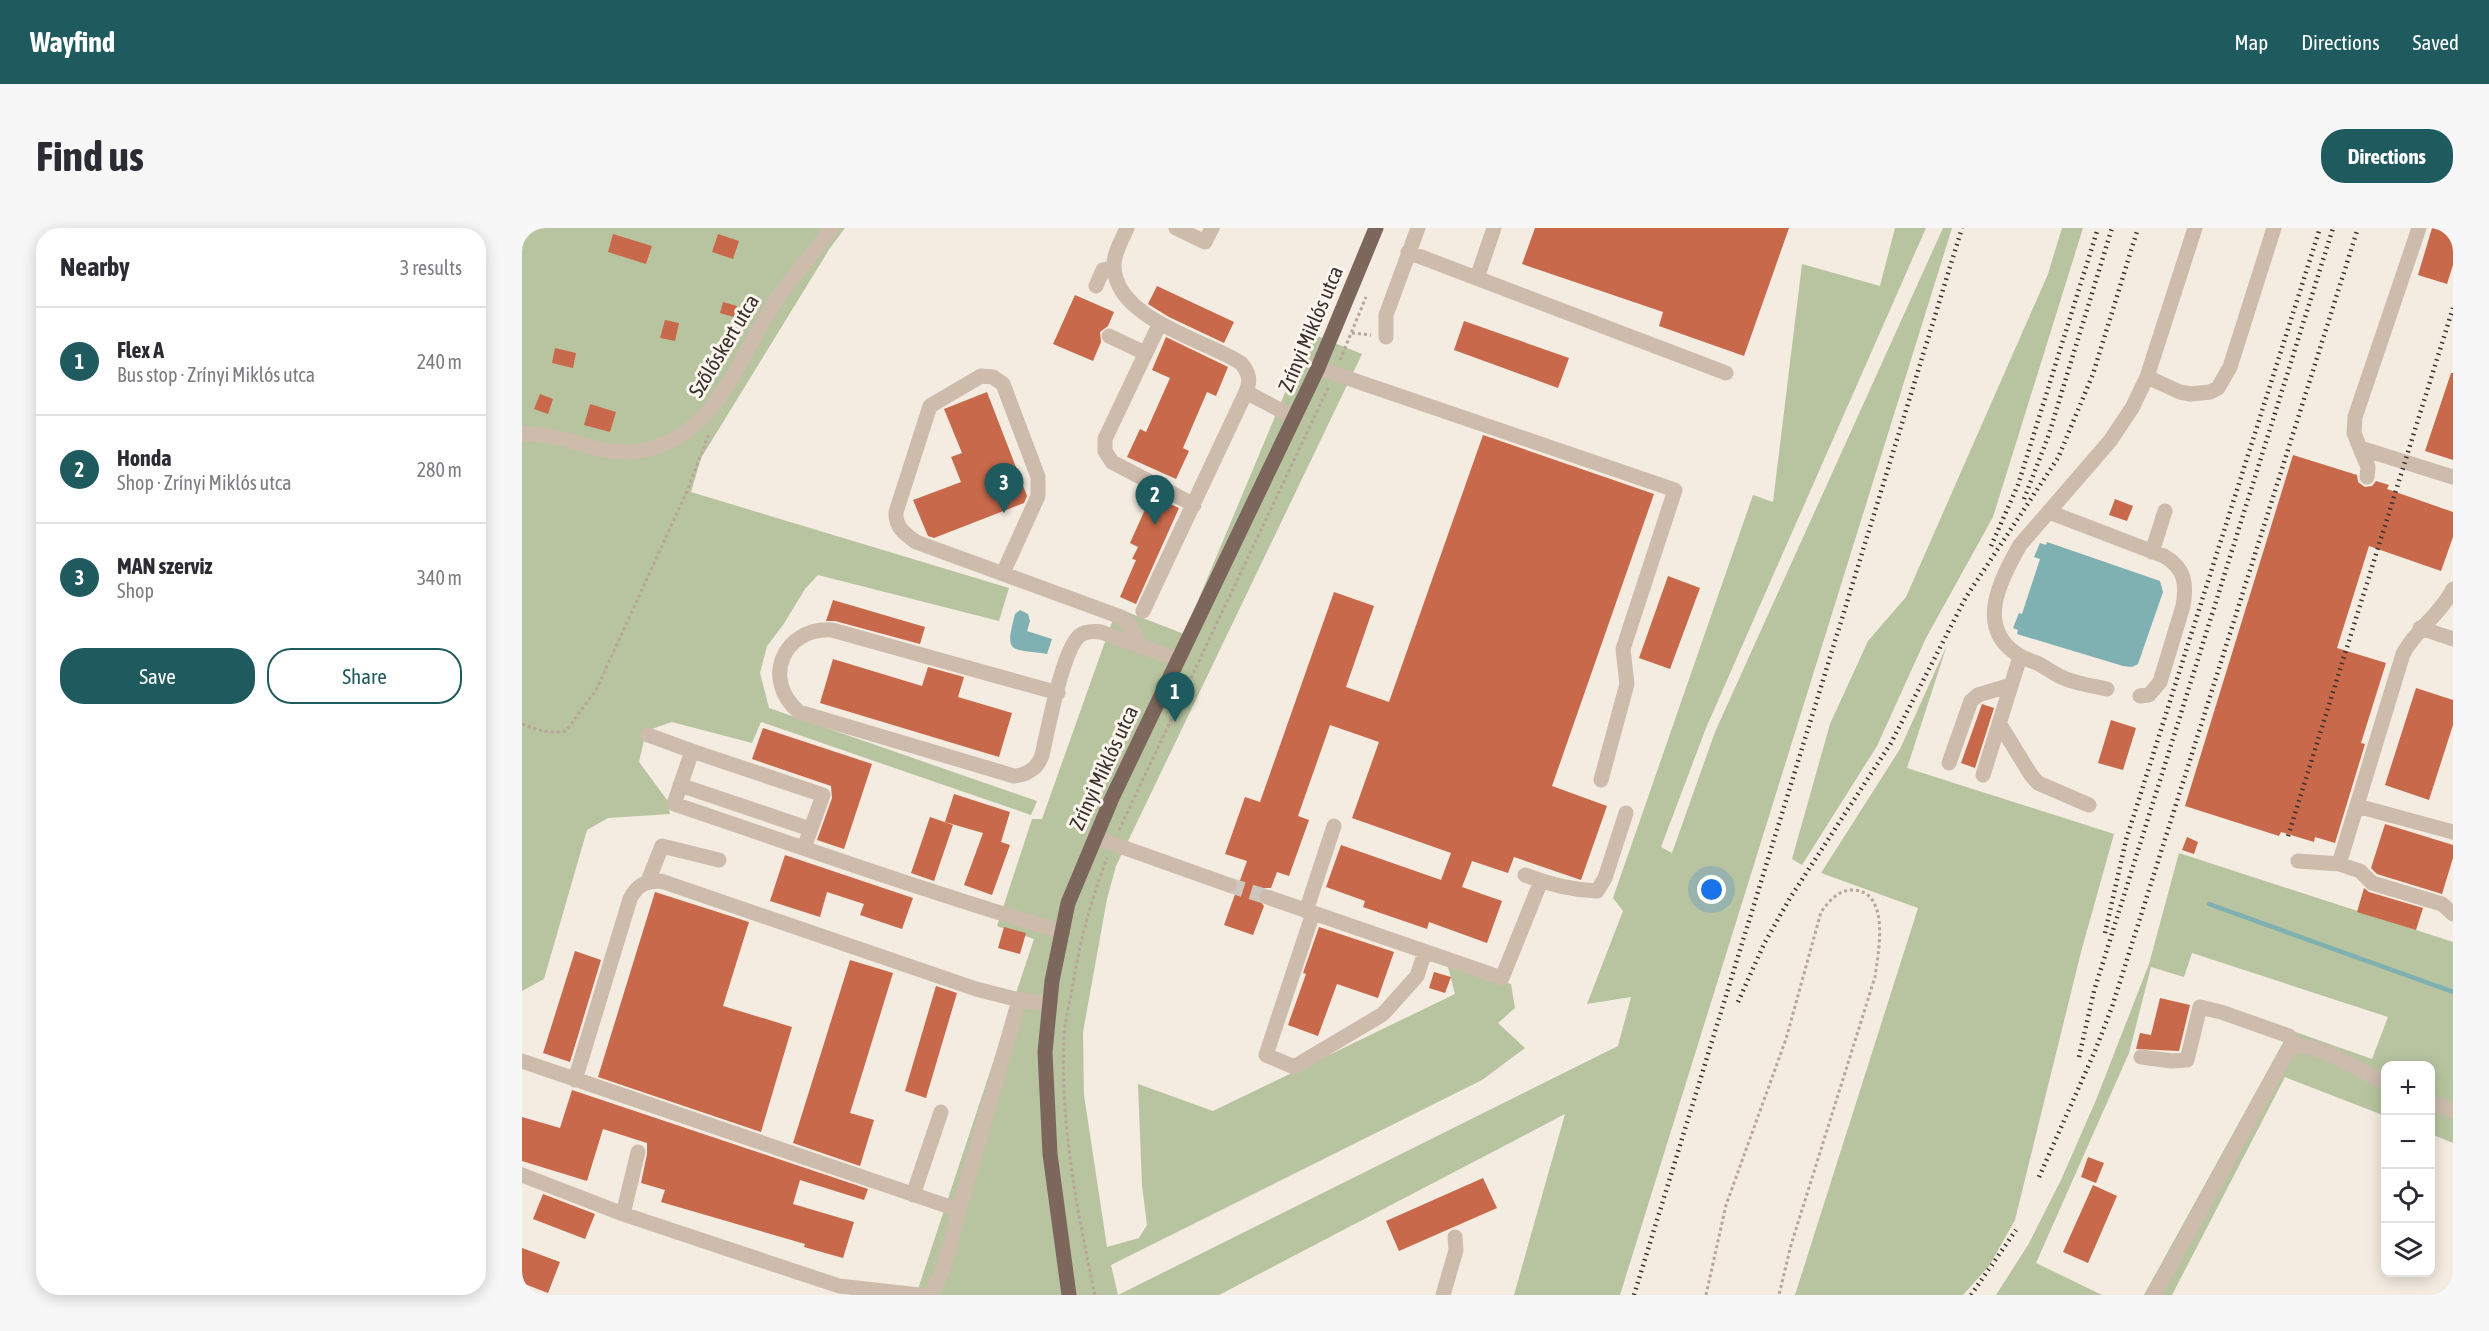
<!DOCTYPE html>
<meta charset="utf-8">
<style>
body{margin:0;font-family:"Asap Condensed",sans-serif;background:#f7f7f7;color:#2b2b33}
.controls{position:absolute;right:18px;bottom:18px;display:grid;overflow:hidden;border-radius:12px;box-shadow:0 3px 15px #0003}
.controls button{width:54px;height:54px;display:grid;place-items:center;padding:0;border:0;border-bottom:2px solid #e1e1e2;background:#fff;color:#2b2b33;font:30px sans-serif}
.you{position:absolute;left:1190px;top:662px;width:21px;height:21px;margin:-15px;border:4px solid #fff;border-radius:50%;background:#1a73e8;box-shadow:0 0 0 9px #1a73e833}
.badge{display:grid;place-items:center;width:39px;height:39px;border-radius:50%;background:#1f5a5e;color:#fff;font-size:20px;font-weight:700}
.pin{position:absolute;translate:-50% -50px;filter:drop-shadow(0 2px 3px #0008)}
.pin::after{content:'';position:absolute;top:32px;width:21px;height:18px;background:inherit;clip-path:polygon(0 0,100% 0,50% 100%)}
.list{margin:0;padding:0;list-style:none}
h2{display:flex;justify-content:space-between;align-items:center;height:78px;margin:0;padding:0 24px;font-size:26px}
h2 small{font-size:20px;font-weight:400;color:#7c7c81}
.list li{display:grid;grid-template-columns:39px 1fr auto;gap:18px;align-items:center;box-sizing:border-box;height:108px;padding:0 24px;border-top:2px solid #e1e1e2}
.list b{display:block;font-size:22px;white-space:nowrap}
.list p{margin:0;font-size:20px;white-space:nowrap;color:#7c7c81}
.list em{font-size:20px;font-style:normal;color:#7c7c81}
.actions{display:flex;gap:12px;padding:18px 24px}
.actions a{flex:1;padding:14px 0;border:2px solid #1f5a5e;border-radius:24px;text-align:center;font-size:21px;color:#1f5a5e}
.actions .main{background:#1f5a5e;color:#fff}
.icon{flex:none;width:33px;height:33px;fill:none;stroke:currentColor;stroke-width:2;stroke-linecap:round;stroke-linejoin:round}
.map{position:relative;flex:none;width:1931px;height:1067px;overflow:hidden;border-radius:24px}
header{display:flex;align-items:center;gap:36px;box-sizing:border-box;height:84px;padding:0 30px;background:#1f5a5e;color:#fff}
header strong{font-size:28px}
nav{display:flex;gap:33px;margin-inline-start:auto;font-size:21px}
.intro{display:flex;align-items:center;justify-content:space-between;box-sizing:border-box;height:144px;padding:0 36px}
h1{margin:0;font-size:42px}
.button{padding:15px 27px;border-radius:24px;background:#1f5a5e;color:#fff;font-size:21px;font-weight:700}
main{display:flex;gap:36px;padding:0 36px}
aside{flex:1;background:#fff;border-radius:24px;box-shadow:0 3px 15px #0003}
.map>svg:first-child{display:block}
.green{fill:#b8c4a0}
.water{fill:#7fb0b2}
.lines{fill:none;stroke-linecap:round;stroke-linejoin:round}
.stream{stroke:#7fb0b2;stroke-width:4.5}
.building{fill:#c8694b}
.minor-tunnel{stroke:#cfc6bd;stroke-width:15;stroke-dasharray:15 8;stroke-linecap:butt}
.path{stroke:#b9a596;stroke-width:3;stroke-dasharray:3 3;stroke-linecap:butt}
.minor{stroke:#cdbbac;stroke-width:15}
.major{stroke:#7d675c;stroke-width:15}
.rail{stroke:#3b302b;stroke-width:4.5;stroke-dasharray:1.5 4.5;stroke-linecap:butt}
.labels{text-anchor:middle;stroke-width:6;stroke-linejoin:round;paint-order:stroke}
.street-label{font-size:21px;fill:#3b302b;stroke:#fbf5ee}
</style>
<header>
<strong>Wayfind</strong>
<nav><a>Map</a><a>Directions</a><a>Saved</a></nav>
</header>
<div class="intro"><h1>Find us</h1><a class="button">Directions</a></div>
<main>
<aside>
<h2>Nearby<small>3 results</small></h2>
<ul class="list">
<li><span class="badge">1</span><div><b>Flex A</b><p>Bus stop · Zrínyi Miklós utca</p></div><em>240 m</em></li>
<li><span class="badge">2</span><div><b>Honda</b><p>Shop · Zrínyi Miklós utca</p></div><em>280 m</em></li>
<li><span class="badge">3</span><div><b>MAN szerviz</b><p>Shop</p></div><em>340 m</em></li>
</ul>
<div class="actions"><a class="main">Save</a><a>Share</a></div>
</aside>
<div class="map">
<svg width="1931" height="1067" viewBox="0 0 1931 1067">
<rect width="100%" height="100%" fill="#f4ebe1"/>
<path class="green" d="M 0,0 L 323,0 L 308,20 L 179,230 L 169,264 L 487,360 L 477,393 L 296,347 L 283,361 L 261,397 L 245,418 L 238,445 L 247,480 L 515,573 L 509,587 L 239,494 L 230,515 L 150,494 L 124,503 L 117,534 L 145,572 L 148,586 L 86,590 L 65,602 L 22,751 L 0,763 Z
M 1373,0 L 1404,0 L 1184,500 L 1139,619 L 1150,625 L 1193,504 L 1421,0 L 1430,0 L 1098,1067 L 992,1067 L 1043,886 L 697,1067 L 394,1067 L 512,711 L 475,698 L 510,591 L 520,591 L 595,380 L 662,406 L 788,105 L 840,126 L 594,638 L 585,671 L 561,804 L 562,867 L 585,1019 L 617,1010 L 625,997 L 620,957 L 616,856 L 691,883 L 933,766 L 926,739 L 989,756 L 993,780 L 976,795 L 1003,820 L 960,852 L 589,1037 L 596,1067 L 1096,818 L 1109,769 L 1065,776 L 1101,683 L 1091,670 L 1231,267 L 1251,274 L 1280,36 L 1358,58 Z
M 1540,0 L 1561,0 L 1471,289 L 1404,410 L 1355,518 L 1280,637 L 1270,631 L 1308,496 L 1346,413 L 1384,369 L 1526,46 Z
M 1425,417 L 1385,540 L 1592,606 L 1559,724 L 1493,992 L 1467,1038 L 1441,1067 L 1273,1067 L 1396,680 L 1299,645 L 1378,521 Z
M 1657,625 L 1931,714 L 1931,915 L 1909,906 L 1908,838 L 1864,838 L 1863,888 L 1763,849 L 1650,1067 L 1622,1067 L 1768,802 L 1850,831 L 1866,789 L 1670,725 L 1662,749 L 1629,739 L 1607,825 L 1514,1035 L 1580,1067 L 1474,1067 L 1506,1017 L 1539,952 L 1574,872 L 1627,736 Z"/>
<path class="water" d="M 1525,314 L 1638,353 L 1641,364 L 1616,436 L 1610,439 L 1601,438 L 1495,406 L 1496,402 L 1491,400 L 1497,385 L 1500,386 L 1518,331 L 1512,329 L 1518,315 L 1524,317 Z
M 498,382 L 506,386 L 508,393 L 505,403 L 530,411 L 525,426 C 489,420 482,428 493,386 Z"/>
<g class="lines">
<path class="stream" d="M 1687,676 L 1931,764"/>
</g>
<path class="building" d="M 1013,0 L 1267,0 L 1222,128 L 1137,98 L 1141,84 L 1000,36 Z
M 1910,0 L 1931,0 L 1931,37 L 1925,56 L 1896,47 Z
M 91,6 L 130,18 L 124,36 L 86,24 Z
M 196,6 L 217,13 L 211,31 L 190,24 Z
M 635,58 L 712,94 L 702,115 L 647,89 L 626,76 Z
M 553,67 L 592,84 L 586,98 L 578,104 L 579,114 L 571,133 L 531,116 Z
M 201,74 L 215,78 L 212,89 L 198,85 Z
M 143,92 L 157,95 L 153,113 L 138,110 Z
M 942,93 L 1047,130 L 1036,160 L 932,122 Z
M 644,109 L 706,139 L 694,168 L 685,164 L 661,220 L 667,223 L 654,251 L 605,229 L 618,201 L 624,204 L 648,150 L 630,142 Z
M 33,120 L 54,125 L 51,140 L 30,135 Z
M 1929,145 L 1931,145 L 1931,232 L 1903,223 Z
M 465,164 L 505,268 L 502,275 L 412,310 L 406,308 L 391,272 L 439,254 L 429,229 L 440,225 L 422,181 Z
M 18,166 L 31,171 L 26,186 L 12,181 Z
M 68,176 L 94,184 L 88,204 L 62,197 Z
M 961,207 L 1132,266 L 1030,558 L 1085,578 L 1059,652 L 992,629 L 986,645 L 950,633 L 940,659 L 980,673 L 965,715 L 907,694 L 905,701 L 841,679 L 843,673 L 804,659 L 819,617 L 919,652 L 929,625 L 830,590 L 857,514 L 808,497 L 776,588 L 787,592 L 767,648 L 755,644 L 749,660 L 743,660 L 736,665 L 736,671 L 742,678 L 731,707 L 702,697 L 725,633 L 703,626 L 723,569 L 738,574 L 812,364 L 852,378 L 824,459 L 867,474 Z
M 1771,227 L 1835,247 L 1836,254 L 1843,259 L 1850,258 L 1854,253 L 1867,257 L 1865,261 L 1931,284 L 1931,309 L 1919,343 L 1847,318 L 1815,420 L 1864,435 L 1839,515 L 1843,516 L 1813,615 L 1793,609 L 1792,614 L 1759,604 L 1757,608 L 1663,578 Z
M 637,271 L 657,280 L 614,376 L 598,369 L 614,332 L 610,331 L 616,319 L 608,315 L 626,275 L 634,279 Z
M 1593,271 L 1611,278 L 1605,293 L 1587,287 Z
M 1146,348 L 1178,360 L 1148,441 L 1117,430 Z
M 311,372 L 403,399 L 398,416 L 313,393 L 304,393 Z
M 311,431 L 400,458 L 406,439 L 442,449 L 436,469 L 490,485 L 477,529 L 298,475 Z
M 1894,460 L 1931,472 L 1931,497 L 1907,572 L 1863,557 Z
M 1460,476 L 1472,480 L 1453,540 L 1439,535 Z
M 1589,492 L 1614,500 L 1601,542 L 1576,535 Z
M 241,500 L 350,536 L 322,621 L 295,612 L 310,570 L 309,558 L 230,531 Z
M 432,566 L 488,584 L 479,614 L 488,617 L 470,667 L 442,657 L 461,605 L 423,594 Z
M 408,589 L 431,597 L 412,653 L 389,645 Z
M 1863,596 L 1931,617 L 1931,630 L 1920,666 L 1855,646 L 1849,640 Z
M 1665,609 L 1676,614 L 1672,626 L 1660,622 Z
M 263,627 L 391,670 L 380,701 L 338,687 L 342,676 L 305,664 L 298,689 L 248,673 Z
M 1842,660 L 1847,664 L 1901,680 L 1894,702 L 1835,684 Z
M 133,664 L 227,694 L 201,778 L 270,799 L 239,904 L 76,849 Z
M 482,699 L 504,705 L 498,726 L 476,720 Z
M 797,699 L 872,724 L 856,770 L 815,756 L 796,808 L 766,797 L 784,746 L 781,745 Z
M 53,723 L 79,732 L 48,834 L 21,825 Z
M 328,732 L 371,745 L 328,885 L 352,892 L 338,938 L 271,915 Z
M 912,744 L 929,749 L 923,765 L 907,760 Z
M 414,758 L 435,765 L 404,870 L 383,863 Z
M 1638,770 L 1668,777 L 1657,823 L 1614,821 L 1618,805 L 1629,807 Z
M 50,862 L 346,961 L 342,972 L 278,952 L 271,976 L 332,994 L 321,1030 L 282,1019 L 283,1016 L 139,974 L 143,962 L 119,955 L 125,926 L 125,915 L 81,901 L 65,953 L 0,933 L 0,889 L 38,900 Z
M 1566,929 L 1582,935 L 1574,955 L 1559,949 Z
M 961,950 L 975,980 L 877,1023 L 864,993 Z
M 1571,957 L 1595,968 L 1566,1035 L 1541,1024 Z
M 21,966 L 73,986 L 63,1011 L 11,991 Z
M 0,1020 L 38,1034 L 26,1065 L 0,1055 Z"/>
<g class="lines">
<path class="minor-tunnel" d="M 707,657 L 745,669"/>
<path class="path" d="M 830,105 L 849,107
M 818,132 L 844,69
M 0,496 C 15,502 27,506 44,503 L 74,462 L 166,261 L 186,208 L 183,205
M 597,602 L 807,158
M 573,1067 C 555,983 538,895 542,808 C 543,794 546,781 549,767 C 556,721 568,674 585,630
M 1184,1067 L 1204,977 L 1264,811 L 1299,684 C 1307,673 1317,661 1332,662 C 1369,665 1356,726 1353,749 L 1269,1017 L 1257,1067"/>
<path class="minor" d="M 605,0 C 600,12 591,26 592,39 C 594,91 683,112 719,135 C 727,145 729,152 724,164 L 773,190
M 654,0 L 683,14 L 690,0
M 1897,0 L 1833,189 L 1832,205 L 1838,220 L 1931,249
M 886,24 L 1204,145
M 955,50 L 972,0
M 574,58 L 581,42 L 592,40
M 638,95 L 583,211 L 583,223 L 590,234 L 672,277
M 587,108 L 623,125
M 864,109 L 864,87 L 896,0
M 796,140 L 1153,262 L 1101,421 L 1105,456 L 1079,552
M 1625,149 L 1658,164 L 1669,166 L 1688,164 L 1696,160 L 1708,139 L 1752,0
M 0,206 C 38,204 73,226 107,224 C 193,218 214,132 254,72 C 271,47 292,25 310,0
M 1838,220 L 1846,239 L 1845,249
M 1527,284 L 1642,328 C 1663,340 1665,356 1661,378 L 1638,454 L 1627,467 L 1618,468
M 1630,324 L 1643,283
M 481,345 L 516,268 L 516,249 L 481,156 L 471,149 L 459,148 L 408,178 L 374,284 C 373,299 383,306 394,314 L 599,389 L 607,396 L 619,419
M 621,383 L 724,164
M 1898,400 L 1931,411
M 1585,461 C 1571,458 1557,456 1544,451 C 1533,447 1525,440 1515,435 C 1510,433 1503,431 1498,428 C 1452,401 1478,352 1498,317 L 1588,213 L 1610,180 L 1625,149 L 1673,0
M 536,465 L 310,402 C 261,399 239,452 277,484 L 492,548 C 505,547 516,540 520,527 C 526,502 540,424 557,408 C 563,403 571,403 579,404 L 657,432
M 1477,495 L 1509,547 L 1516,555 L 1567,577
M 126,507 L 170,523
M 1427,535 L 1449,473 L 1456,467 L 1489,457
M 1461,547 L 1498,429
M 158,557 L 288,601
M 1835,578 L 1931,604
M 572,609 L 707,657
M 282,620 L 301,567 L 170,523 L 152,576 C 280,619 408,665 538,703
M 1776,633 L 1817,636 L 1838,643 L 1850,655 L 1920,676 L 1931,686
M 1817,636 L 1881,426 C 1894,401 1919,386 1931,361
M 1003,647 C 1026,656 1050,662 1075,663 L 1083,650 L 1104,585
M 126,653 L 140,618 L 197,632
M 745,669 L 980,750 L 1019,653
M 784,683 L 812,598
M 791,685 L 744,827 L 772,839 L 861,786 L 895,748 L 903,724
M 1619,829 L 1650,833 L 1665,832 L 1678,779 L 1699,784 L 1767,808 L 1775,817
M 0,833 L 437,982
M 53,852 L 108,671 C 115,657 123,653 139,653 L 454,761 L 497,772 L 527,776
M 1908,874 L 1931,883
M 0,947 L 101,986 L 317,1058 L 397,1067
M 391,967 L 419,884
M 101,986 L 116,924
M 409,1067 C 426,1036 430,1005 440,971 C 459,905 478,839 497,772
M 921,1067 L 934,1022 L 933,1009
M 1632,1067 L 1766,822 C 1786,806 1841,846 1864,855"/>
<path class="major" d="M 547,1067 L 528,926 L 523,824 L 530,753 L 546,675 L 590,570 L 796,140 L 854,0"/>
<path class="rail" d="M 1502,271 L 1526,209 L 1590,0
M 1469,318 L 1496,257 L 1576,0
M 1766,608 L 1931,80
M 1583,705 L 1604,612 L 1798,0
M 1216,774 L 1242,716 L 1268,670 L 1369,515 L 1444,369 L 1536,230 L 1571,146 L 1616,0
M 1557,829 L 1572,763 L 1811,0
M 1517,949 L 1573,823 L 1590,779 L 1836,0
M 1112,1067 L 1440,0
M 1449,1067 L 1494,1002"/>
</g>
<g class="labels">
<g class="street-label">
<text transform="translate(789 101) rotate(-67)" y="7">Zrínyi Miklós utca</text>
<text transform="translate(202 118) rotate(-59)" y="7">Szőlőskert utca</text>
<text transform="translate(582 540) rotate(-65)" y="7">Zrínyi Miklós utca</text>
</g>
</g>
</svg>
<div class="controls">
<button>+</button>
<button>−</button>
<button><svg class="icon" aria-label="locate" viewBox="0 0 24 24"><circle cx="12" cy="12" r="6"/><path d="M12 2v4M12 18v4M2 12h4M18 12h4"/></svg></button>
<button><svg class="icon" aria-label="layers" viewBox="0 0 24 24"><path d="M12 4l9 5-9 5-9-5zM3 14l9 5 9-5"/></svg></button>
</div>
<div class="you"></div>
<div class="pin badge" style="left:653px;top:494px">1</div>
<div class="pin badge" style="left:633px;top:297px">2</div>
<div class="pin badge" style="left:482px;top:285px">3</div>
</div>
</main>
